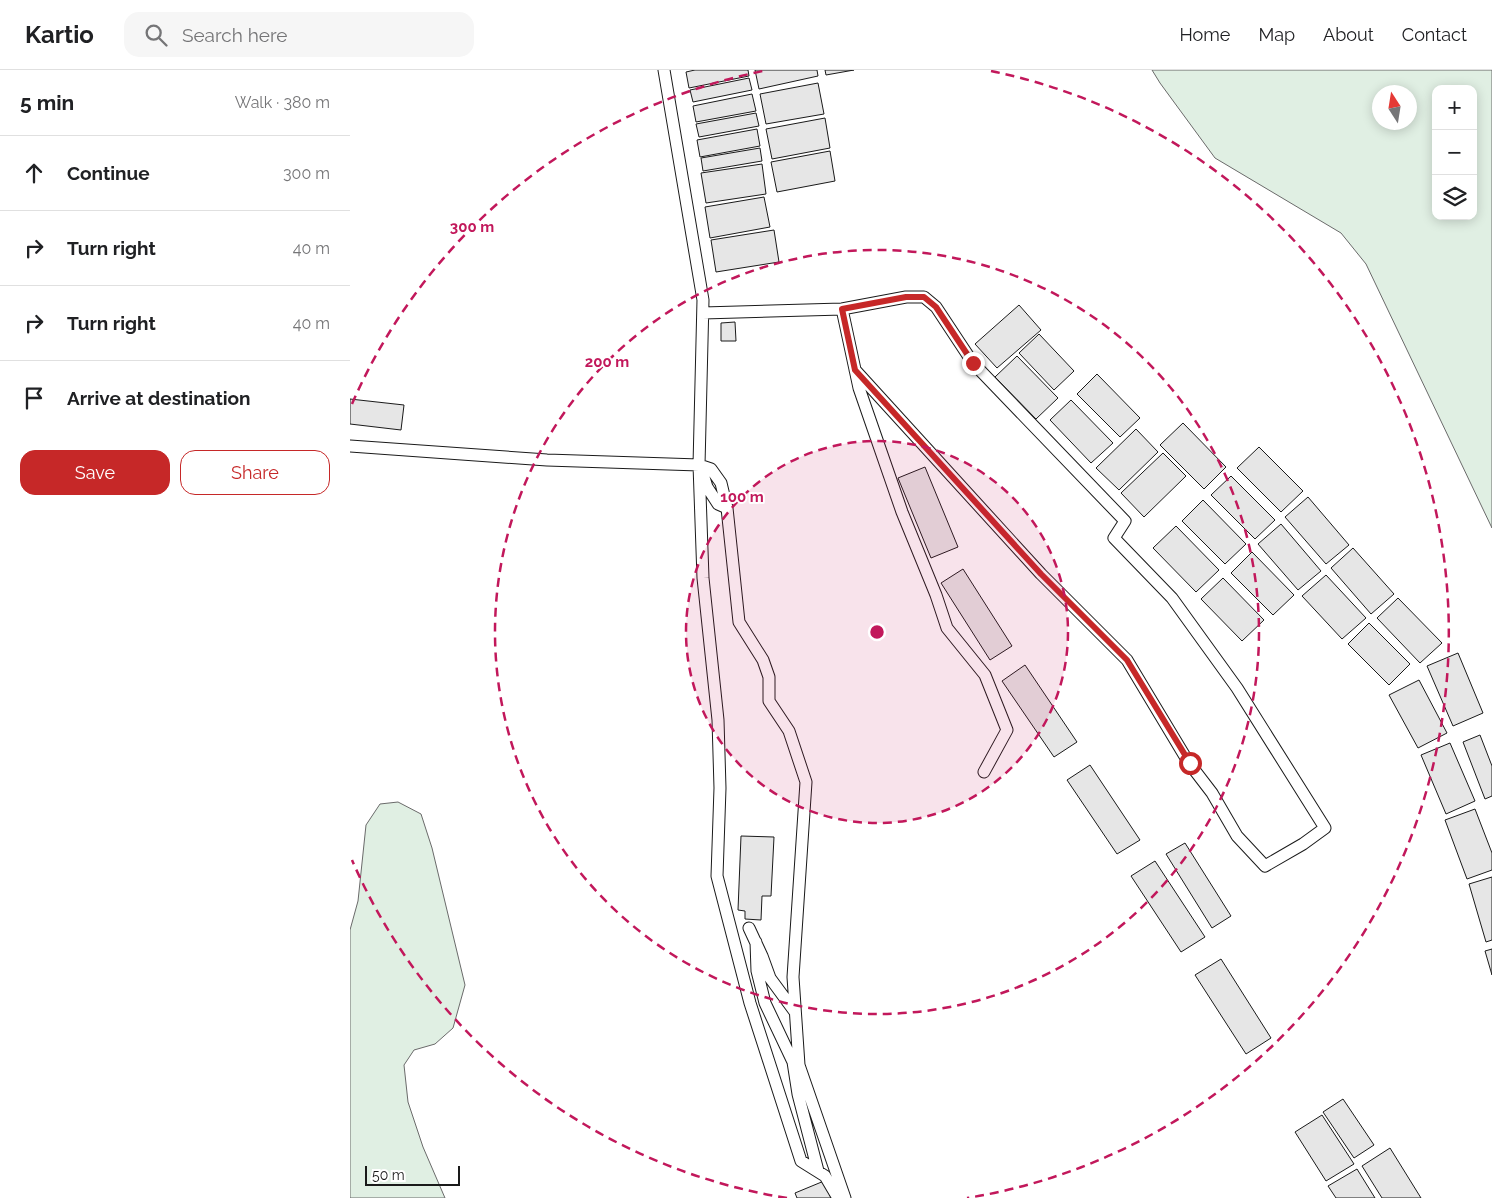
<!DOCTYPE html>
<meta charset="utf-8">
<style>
body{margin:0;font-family:Raleway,sans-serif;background:#f6f6f6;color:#202124}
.controls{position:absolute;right:15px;top:15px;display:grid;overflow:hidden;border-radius:10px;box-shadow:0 2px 12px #0003}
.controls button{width:45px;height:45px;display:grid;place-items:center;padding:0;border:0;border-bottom:1px solid #e0e0e0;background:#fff;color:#202124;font:25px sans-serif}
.compass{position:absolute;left:1022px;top:15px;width:45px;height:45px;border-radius:50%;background:#fff;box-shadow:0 2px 12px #0003;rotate:348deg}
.scale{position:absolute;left:15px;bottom:12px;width:95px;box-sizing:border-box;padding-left:5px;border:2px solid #1a1a1a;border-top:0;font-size:14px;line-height:18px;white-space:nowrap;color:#1a1a1a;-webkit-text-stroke:4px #fff;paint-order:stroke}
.stop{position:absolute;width:15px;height:15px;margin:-11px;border:4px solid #c62828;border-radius:50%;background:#fff}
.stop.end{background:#c62828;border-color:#fff;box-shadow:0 1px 5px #0008}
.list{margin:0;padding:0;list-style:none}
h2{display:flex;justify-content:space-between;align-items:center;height:65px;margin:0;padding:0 20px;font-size:21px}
h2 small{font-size:16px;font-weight:400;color:#757577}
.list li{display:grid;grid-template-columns:32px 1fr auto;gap:15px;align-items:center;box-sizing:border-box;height:75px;padding:0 20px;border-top:1px solid #e0e0e0}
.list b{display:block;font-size:19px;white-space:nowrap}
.list em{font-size:16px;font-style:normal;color:#757577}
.actions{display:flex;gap:10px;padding:15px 20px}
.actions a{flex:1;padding:11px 0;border:1px solid #c62828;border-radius:15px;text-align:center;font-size:18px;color:#c62828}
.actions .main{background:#c62828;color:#fff}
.icon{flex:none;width:28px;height:28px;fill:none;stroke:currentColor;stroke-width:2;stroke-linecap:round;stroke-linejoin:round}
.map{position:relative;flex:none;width:1142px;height:1128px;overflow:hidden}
header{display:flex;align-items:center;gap:30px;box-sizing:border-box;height:70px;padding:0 25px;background:#fff;border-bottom:1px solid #e0e0e0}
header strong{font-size:24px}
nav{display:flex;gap:28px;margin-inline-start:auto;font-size:18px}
.search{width:350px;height:45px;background:#f6f6f6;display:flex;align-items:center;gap:12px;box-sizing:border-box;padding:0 18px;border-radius:15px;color:#757577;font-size:19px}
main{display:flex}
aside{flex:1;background:#fff}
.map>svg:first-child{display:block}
.green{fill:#e0efe3;stroke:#6a6a6a;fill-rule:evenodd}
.building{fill:#e6e6e6;stroke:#1a1a1a}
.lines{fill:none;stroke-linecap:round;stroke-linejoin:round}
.minor-casing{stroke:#1a1a1a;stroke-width:13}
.minor{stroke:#fff;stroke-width:11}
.route{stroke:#c62828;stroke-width:6}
.ring{fill:none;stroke:#c2185b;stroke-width:2.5;stroke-dasharray:9 6}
.centre{fill:#c2185b;stroke:#fff;stroke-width:2.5}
.ring-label{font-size:15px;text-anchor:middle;font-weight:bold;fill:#c2185b;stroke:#fff;stroke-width:4;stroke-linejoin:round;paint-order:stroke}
</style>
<header>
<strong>Kartio</strong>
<div class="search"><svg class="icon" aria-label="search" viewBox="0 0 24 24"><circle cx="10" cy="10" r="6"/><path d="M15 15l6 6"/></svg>Search here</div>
<nav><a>Home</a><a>Map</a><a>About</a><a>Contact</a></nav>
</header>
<main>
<aside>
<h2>5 min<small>Walk · 380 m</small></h2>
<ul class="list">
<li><svg class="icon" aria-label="ahead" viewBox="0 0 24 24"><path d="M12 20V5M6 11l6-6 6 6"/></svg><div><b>Continue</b></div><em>300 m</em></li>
<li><svg class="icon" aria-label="right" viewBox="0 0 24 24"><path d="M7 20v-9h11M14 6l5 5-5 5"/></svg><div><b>Turn right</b></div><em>40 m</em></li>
<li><svg class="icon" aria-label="right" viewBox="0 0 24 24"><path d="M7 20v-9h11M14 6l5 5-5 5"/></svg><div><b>Turn right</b></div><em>40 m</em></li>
<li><svg class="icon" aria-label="arrive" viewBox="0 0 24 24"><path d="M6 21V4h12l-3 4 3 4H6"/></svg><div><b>Arrive at destination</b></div></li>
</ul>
<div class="actions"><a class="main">Save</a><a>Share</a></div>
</aside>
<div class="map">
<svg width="1142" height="1128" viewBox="0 0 1142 1128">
<rect width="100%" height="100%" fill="#fff"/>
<path class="green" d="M 802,0 L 1142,0 L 1142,458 L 1016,194 L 991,163 L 865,88 L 810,13 ZM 1086,19 L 1123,19 L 1123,146 L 1086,146 ZM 1030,22 L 1060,22 L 1060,52 L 1030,52 Z
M 48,732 L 71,744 L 82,778 L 115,915 L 103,958 L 85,974 L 64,980 L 54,995 L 58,1032 L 73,1077 L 95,1128 L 0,1128 L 0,860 L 8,831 L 16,755 L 30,734 Z"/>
<path class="building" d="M 345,0 L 398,0 L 399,6 L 339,18 L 336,2 Z
M 405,0 L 467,0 L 468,6 L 409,19 Z
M 475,0 L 504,0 L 476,5 Z
M 399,8 L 402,20 L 343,32 L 340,20 Z
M 468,13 L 474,44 L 416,54 L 410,24 Z
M 402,24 L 406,41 L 346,52 L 343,36 Z
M 406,43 L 409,56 L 349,67 L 346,54 Z
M 475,48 L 480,78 L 422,89 L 416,59 Z
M 407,59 L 410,76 L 350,87 L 347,70 Z
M 410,78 L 412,91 L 353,101 L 351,88 Z
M 480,81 L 485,111 L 427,122 L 421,92 Z
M 412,94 L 416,124 L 356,133 L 351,103 Z
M 414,127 L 420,157 L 360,168 L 355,137 Z
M 424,160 L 429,192 L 366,202 L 361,170 Z
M 669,235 L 691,260 L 647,298 L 625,274 Z
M 385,252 L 386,271 L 371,271 L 371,253 Z
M 689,264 L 724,301 L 704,320 L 669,283 Z
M 667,286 L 708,328 L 686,349 L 645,307 Z
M 747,304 L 790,348 L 770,367 L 727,324 Z
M 0,329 L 54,335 L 51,360 L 0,354 Z
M 721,330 L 763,373 L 741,393 L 700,350 Z
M 833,353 L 876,397 L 854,419 L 810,375 Z
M 786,359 L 808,382 L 769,420 L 746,398 Z
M 909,377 L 953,421 L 931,442 L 887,398 Z
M 813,383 L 836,406 L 794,447 L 771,423 Z
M 575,397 L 608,477 L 581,488 L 548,408 Z
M 881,406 L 925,450 L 905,469 L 861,425 Z
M 958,427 L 999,475 L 976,494 L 935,447 Z
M 853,430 L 896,474 L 875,494 L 832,451 Z
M 931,454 L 971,501 L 948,520 L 908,474 Z
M 826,456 L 869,500 L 846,522 L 803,478 Z
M 1003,478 L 1044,524 L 1021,544 L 981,498 Z
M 902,482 L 944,525 L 923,545 L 881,503 Z
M 613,499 L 662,576 L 640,590 L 591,513 Z
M 976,505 L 1016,548 L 992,569 L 952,526 Z
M 873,508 L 914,550 L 892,571 L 851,529 Z
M 1048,528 L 1092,573 L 1070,593 L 1027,548 Z
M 1019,553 L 1060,594 L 1039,615 L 998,574 Z
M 1108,583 L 1133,643 L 1103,656 L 1077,596 Z
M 675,595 L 727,672 L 704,687 L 652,611 Z
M 1069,610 L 1097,663 L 1068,678 L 1039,625 Z
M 1130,665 L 1142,696 L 1142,726 L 1135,729 L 1113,672 Z
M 1100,673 L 1125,731 L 1096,744 L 1071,685 Z
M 740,695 L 790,770 L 767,784 L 717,710 Z
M 1125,739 L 1142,783 L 1142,800 L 1117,809 L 1095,750 Z
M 391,766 L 424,767 L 421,826 L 412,826 L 411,850 L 395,849 L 395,841 L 388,840 Z
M 835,773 L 881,846 L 862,858 L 816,784 Z
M 805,791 L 855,867 L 831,882 L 781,806 Z
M 1142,807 L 1142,870 L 1136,872 L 1119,814 Z
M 1142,879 L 1142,905 L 1135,881 Z
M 871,889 L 921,968 L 896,984 L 845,905 Z
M 993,1029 L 1024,1075 L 1004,1088 L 973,1042 Z
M 972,1045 L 1004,1094 L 976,1111 L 945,1062 Z
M 1040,1078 L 1071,1128 L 1032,1128 L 1012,1096 Z
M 1007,1099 L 1025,1128 L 986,1128 L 978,1116 Z
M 474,1111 L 481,1128 L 447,1128 L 445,1123 Z"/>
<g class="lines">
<defs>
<path id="minor" d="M 314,0 L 353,230 L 349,395 L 353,508 L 368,650 L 370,718 L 367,806 L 400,933 L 451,1091 L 475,1106 L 488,1128
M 492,239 L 509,318 L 552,442 L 586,525 L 597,558 L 635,605 L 657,660 L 634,702
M 353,243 L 492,239 L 556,227 L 574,227 L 586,237 L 623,293 L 775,451 L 764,468 L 822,528 L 887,618 L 975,758 L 953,774 L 915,796 L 887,766 L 862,723 L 839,693 L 777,590 L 691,504 L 505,300
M 0,376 L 197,390 L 349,395 L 361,399 L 371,413 L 377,438 L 389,552 L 413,590 L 419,607 L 419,631 L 439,661 L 456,712 L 443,907 L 449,995 L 495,1128
M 353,404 L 357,417 L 368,434 L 377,438
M 399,858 L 412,886 L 420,908 L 445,942
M 406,872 L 407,901 L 415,933 L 443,992 L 448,1024 L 468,1101"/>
</defs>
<use href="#minor" class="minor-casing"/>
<use href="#minor" class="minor"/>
</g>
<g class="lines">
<path class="route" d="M 623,293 L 586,237 L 574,227 L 556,227 L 492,239 L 505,300 L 691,504 L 777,590 L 840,693"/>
</g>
<circle cx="527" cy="562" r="191" fill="#c2185b" fill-opacity=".12"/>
<g class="ring">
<circle cx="527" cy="562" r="191"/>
<circle cx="527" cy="562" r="382"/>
<path d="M437 1128A573 573 0 0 1 2 790M2 334A573 573 0 0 1 413 1M641 1A573 573 0 0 1 617 1128"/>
</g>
<circle cx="527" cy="562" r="8" class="centre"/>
<g class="ring-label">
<text x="122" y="162">300 m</text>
<text x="257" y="297">200 m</text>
<text x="392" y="432">100 m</text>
</g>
</svg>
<div class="controls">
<button>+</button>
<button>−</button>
<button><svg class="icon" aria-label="layers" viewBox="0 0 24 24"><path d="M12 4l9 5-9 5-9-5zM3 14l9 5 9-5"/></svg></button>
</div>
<svg class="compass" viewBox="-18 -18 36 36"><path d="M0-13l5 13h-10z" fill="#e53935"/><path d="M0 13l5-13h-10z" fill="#757577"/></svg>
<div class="scale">50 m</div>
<div class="stop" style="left:840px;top:693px"></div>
<div class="stop end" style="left:623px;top:293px"></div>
</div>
</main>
